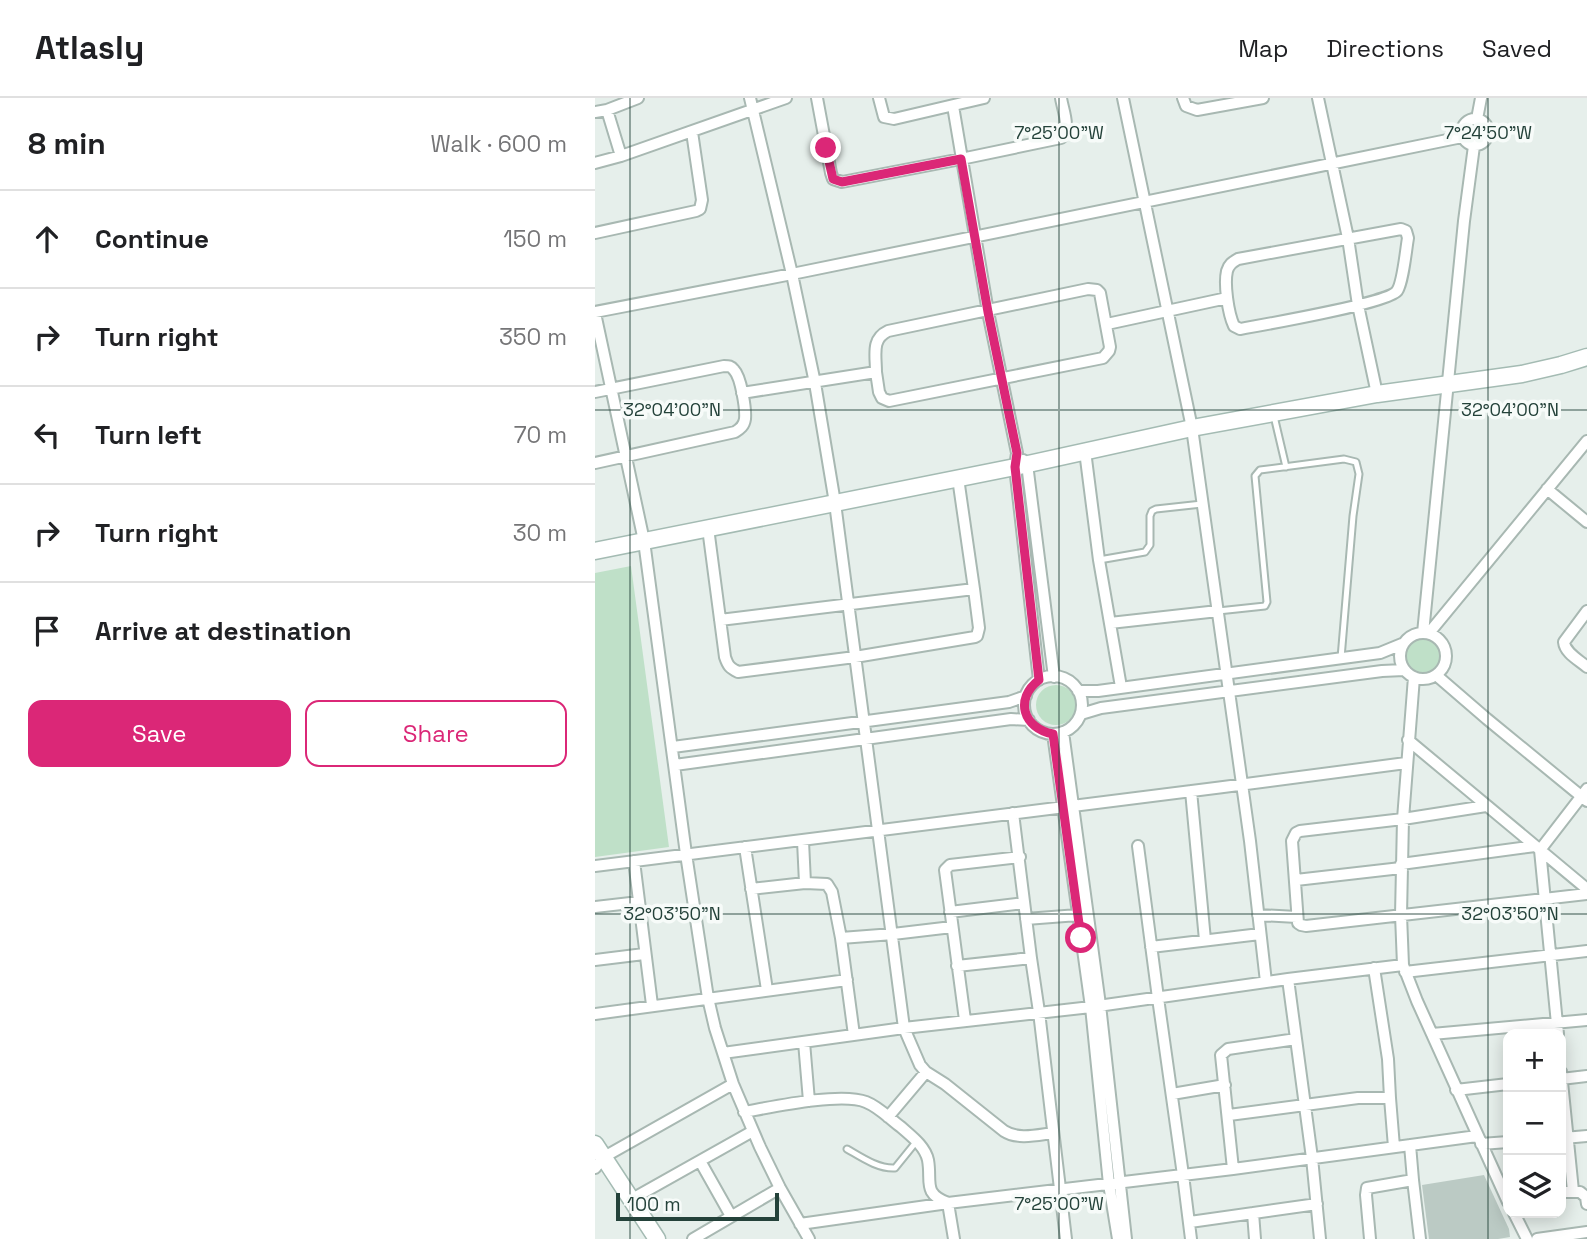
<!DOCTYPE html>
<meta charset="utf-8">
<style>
body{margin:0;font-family:"Space Grotesk",sans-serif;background:#f6f6f6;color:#202124}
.controls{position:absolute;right:21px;bottom:21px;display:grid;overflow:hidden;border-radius:14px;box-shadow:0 4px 18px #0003}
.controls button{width:63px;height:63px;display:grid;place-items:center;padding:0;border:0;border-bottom:2px solid #e0e0e0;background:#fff;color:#202124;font:35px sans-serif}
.scale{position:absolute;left:21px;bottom:18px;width:163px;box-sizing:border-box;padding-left:7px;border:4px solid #24423a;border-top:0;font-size:19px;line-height:24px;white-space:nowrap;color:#24423a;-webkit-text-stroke:5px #f7fbf9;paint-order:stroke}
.stop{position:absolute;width:21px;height:21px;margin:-16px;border:5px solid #db2777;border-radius:50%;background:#fff}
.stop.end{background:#db2777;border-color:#fff;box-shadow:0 2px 7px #0008}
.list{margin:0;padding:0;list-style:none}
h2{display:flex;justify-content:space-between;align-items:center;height:91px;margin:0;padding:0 28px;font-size:30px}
h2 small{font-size:23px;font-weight:400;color:#757577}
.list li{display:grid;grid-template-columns:46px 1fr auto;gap:21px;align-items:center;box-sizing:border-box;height:98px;padding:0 28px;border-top:2px solid #e0e0e0}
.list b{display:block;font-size:26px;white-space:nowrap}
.list em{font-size:23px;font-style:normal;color:#757577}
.actions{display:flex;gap:14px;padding:21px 28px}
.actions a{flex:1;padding:16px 0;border:2px solid #db2777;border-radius:14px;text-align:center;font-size:24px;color:#db2777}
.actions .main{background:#db2777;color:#fff}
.icon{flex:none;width:38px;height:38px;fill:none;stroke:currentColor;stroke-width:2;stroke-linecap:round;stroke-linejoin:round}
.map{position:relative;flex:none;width:992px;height:1141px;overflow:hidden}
header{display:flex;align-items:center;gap:42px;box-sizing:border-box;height:98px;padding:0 35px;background:#fff;border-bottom:2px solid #e0e0e0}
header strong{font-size:33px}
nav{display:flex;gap:38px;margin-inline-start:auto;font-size:24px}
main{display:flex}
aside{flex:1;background:#fff}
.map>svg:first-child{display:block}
.green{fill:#bfe0c8}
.building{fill:#bbcac4}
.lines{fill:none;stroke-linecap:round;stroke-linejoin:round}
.service-casing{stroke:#a8b8b2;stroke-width:9}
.minor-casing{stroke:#a8b8b2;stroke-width:14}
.secondary-casing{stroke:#a4bbb3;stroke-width:19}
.service{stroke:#fff;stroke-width:5}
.minor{stroke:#fff;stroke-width:10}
.secondary{stroke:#fff;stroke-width:16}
.route{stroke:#db2777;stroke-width:9}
.ticks{fill:none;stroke:#24423a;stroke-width:2;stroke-opacity:0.45}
.ticks-label{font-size:18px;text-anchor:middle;fill:#24423a;stroke:#f7fbf9;stroke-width:7;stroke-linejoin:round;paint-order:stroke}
</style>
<header>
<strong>Atlasly</strong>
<nav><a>Map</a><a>Directions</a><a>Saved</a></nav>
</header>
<main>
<aside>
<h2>8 min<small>Walk · 600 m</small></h2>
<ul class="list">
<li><svg class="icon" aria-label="ahead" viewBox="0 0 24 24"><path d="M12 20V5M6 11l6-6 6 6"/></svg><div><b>Continue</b></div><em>150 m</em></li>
<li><svg class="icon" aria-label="right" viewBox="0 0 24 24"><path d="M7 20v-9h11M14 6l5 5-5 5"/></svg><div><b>Turn right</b></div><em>350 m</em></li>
<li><svg class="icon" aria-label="left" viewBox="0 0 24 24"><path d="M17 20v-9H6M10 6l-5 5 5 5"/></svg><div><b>Turn left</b></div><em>70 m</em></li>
<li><svg class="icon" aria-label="right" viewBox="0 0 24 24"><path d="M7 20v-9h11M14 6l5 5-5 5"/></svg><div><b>Turn right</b></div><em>30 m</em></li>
<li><svg class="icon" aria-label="arrive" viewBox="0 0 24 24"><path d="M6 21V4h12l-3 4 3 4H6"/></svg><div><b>Arrive at destination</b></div></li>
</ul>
<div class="actions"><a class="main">Save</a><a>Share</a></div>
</aside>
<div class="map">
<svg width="992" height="1141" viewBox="0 0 992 1141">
<rect width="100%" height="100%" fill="#e6efeb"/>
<path class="green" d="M 36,468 L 74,749 L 0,759 L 0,475 Z
M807 558a21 21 0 1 1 42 0a21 21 0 1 1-42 0Z
M441 607a20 20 0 1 1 40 0a20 20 0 1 1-40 0Z"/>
<path class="building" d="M 889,1077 L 914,1131 L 915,1139 L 903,1141 L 834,1141 L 827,1087 Z"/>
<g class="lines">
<defs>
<path id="service" d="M 679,318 L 691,369
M 504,462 L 550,454 L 555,447 L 555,418 L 557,413 L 561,411 L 607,406
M 623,513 L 670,508 L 672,504 L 660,378 L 665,372 L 749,361 L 761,364 L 764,376 L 758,418 L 746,560
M 252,1051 C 266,1059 283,1071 300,1070 L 321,1044"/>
<path id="minor" d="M 155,0 L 197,176 L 220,285 L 240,405 L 309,930 L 325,967 L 331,974 L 350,986 L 409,1033 C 423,1042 442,1037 458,1035
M 222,0 L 236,75 L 238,81 L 247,84 L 366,61 L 466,40 C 476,29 468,13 466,0
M 284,0 L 289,19 L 299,21 L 389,0
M 528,0 L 597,330 L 655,743 L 671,884
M 588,0 L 591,8 L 602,12 L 668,0
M 723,0 L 753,140 L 763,207 L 782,296
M 358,8 L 393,214 L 422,355 L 420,369 L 444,582
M 12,12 L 26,58
M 0,14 L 12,12 L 43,0
M867 34a13 13 0 1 1 26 0a13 13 0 1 1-26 0Z
M 882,21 L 886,0
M 0,65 L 26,58 L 191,0
M 806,131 L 811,133 L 813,140 C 811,151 808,185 802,193 C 794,205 667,227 645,231 L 639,228 C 633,215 629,186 632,173 C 634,166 638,164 643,161 Z
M 0,135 L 101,113 L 105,111 L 107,102 L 97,34
M 0,214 L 197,176 L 867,39
M 0,215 L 49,443 L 91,756 L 113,900 L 120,930 L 138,986 L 165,1049 L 185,1090 L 214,1141
M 512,226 L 632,200
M 0,294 L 129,268 C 134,268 136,268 139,272 C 146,279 151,311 150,321 C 149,328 145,331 140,334 L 0,365
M 147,295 L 281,274 L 284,294 L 287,300 L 294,303 L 508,260 L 514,253 L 515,249 L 505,195 L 502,192 L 493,191 L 293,233 C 276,241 281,257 281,274
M 490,353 L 504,462 L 526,589
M 428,362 L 432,366 L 459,579
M 952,391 L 992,424
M 113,430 L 130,559 C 133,568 135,570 143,574 L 260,559 L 380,539 L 382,538 L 384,530 L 379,491
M 992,513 L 969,544 C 970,555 984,562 992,569
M 125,522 L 379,491 L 363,380
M 515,525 L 623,513
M805 558a23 23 0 1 1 46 0a23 23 0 1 1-46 0Z
M 828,535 L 869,123 L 879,48
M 834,535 L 992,343
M 841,577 L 892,621 L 992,703
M429 607a29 29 0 1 1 58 0a29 29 0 1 1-58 0Z
M 819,579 L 808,721 L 806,817 L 808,867 L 822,903 L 913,1104
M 483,593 L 503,593 L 785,555 L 807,546
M 486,616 L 506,610 L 787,573 L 809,572
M 468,634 L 505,907 L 531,1141
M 458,636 L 496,909 L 514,1086 L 523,1141
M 813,642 L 992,791
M 78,649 L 414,604 L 431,598
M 80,667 L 416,621 L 434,622
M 596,693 L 610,842
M 891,708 L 808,721 L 705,733 L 701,735 L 697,743 L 703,825 L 706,827 L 711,828 L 992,796
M 418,715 L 436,860 L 444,914 L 471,1141
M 208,743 L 210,785 L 232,786 L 237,794 L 246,840 L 259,937
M 543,748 L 563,900 L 588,1077 L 596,1141
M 150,749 L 172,892
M 39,763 L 57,907
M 806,766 L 940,748
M 0,768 C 271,735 541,701 811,665
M 701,782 L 806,770
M 156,791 L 210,785
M 0,809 L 44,804
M 355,814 L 429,805
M 663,817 L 702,819
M 431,821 L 483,817
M 246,840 L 298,836 L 357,829
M 556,849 L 665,836
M 0,862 L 49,856
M 362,868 L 436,860
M 810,874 L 992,853
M 693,881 L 717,1060 L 725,1141
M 0,916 L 252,882
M 370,922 L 350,772 L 355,767 L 425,759
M 837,936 L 992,922
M 963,936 L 945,752 L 992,691
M 209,944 L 214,1003
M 128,955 L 309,930 L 496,909 L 693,881 L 808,867
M 966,974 L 978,1093
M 966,981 L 992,978
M 861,992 L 913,986
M 577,996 L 630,987
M 795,1000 L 799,1049
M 149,1014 C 177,1009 246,994 271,1004 C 284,1009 295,1021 306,1029 C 316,1038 330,1048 333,1062 C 337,1084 327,1095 353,1105 L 359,1141
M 634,1017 L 763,1000 L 795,1000 L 793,961 L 779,870
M 293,1019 L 331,974
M 969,1040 L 992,1038
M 886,1046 L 913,1044
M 105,1063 L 136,1118
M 0,1070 L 9,1059 L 138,986
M 638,1071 L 626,957 L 633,951 L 701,941
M 818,1082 L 825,1141
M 966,1094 L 985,1094 L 991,1099 L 992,1106
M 37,1101 L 158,1033
M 658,1115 L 660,1141
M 919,1115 L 932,1141
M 595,1124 L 722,1106
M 205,1126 L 353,1105 L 638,1071 L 882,1038
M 98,1141 L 185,1090
M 775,1141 L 771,1097 L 772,1090 L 818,1082 L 815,1047
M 942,1141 L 992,1134"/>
<path id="secondary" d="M 0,453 L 420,369 L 597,330 L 782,296 L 927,276 L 966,267 L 992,259
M 0,1046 L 62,1141"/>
</defs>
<use href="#service" class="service-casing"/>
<use href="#minor" class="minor-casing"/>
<use href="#secondary" class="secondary-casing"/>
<use href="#service" class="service"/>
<use href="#minor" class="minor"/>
<use href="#secondary" class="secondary"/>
</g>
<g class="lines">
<path class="route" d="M 231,50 L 238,81 L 247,84 L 366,61 L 393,214 L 422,355 L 420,369 L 444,582 C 419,601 428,630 458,636 L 486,840"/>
</g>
<path class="ticks" d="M 35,0 L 35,1141M 464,0 L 464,1141M 893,0 L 893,1141M 0,312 L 992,312M 0,816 L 992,816"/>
<g class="ticks-label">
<text x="464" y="41">7°25'00"W</text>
<text x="893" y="41">7°24'50"W</text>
<text x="77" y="318">32°04'00"N</text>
<text x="915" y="318">32°04'00"N</text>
<text x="77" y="822">32°03'50"N</text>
<text x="915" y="822">32°03'50"N</text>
<text x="464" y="1112">7°25'00"W</text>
</g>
</svg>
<div class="controls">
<button>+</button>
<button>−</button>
<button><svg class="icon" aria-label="layers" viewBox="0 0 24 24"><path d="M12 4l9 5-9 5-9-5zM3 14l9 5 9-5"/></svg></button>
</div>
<div class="scale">100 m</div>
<div class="stop" style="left:486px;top:840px"></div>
<div class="stop end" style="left:231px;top:50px"></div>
</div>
</main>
